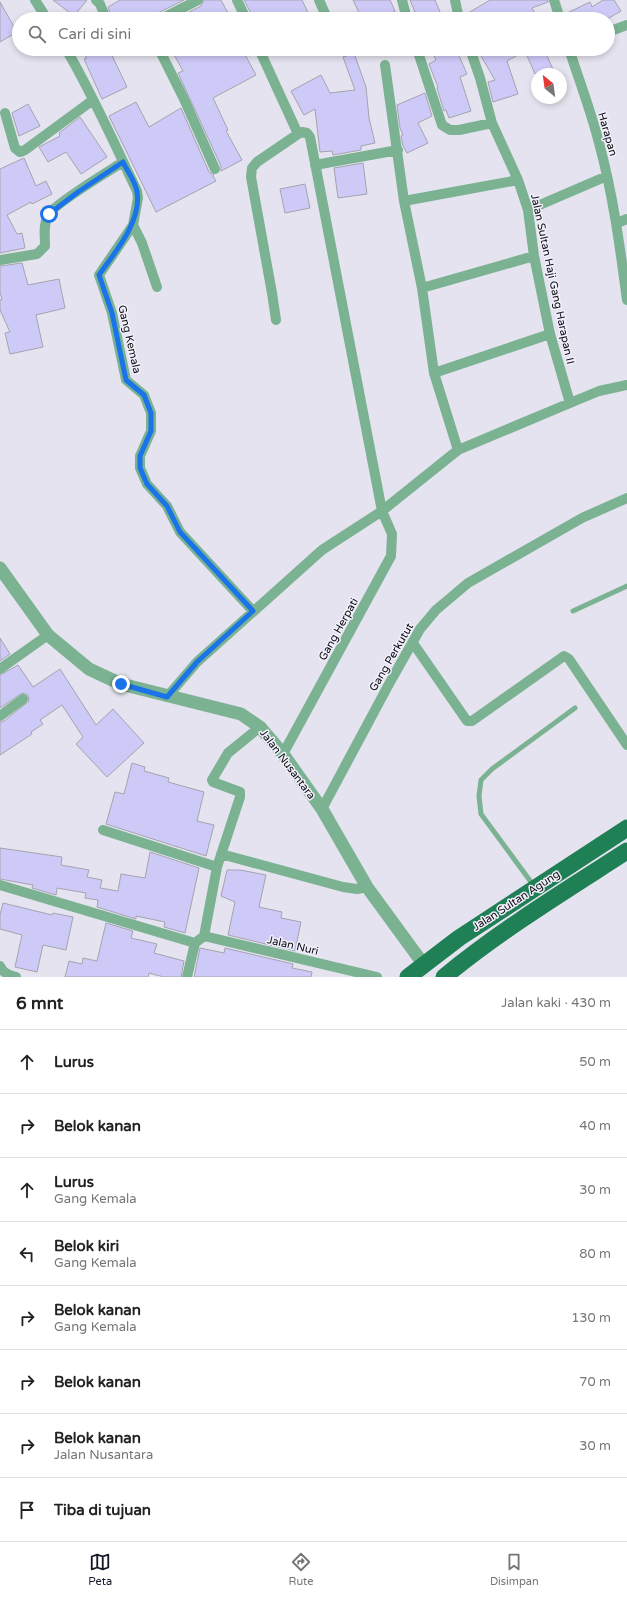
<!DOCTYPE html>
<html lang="id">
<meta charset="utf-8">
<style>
body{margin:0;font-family:"Varela Round",sans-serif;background:#f6f6f6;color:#222}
.compass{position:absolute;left:531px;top:68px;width:36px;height:36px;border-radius:50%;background:#fff;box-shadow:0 2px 6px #0003;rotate:331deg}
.stop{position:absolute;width:12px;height:12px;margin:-9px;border:3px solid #1a73e8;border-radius:50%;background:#fff}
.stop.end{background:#1a73e8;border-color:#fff;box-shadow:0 1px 4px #0008}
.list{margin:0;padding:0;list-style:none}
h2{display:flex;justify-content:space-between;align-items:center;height:52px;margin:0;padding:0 16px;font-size:17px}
h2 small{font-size:13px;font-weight:400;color:#767676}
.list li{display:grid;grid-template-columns:26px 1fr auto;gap:12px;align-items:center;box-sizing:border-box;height:64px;padding:0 16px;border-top:1px solid #e0e0e0}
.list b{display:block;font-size:15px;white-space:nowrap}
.list p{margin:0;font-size:13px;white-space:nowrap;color:#767676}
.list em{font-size:13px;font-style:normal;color:#767676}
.icon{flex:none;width:22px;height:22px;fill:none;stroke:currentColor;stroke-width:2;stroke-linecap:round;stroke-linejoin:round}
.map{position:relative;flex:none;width:627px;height:977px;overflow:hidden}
.search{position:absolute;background:#fff;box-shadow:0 2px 6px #0003;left:12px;right:12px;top:12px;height:44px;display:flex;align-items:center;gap:10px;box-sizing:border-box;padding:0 14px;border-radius:22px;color:#767676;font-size:15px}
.sheet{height:564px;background:#fff}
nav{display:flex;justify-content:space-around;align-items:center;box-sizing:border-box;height:56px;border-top:1px solid #e0e0e0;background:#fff;font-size:11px;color:#767676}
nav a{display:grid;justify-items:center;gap:2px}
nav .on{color:#111827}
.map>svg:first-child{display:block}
.building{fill:#cecaf8;stroke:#a4a3ae}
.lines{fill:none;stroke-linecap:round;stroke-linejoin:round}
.service{stroke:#7bb292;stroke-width:5}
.minor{stroke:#7bb292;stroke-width:10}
.tertiary{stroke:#7bb292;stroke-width:13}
.primary{stroke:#1e8054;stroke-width:17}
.route{stroke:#1a73e8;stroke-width:5}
.labels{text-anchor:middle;stroke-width:3;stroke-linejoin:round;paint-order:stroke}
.street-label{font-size:11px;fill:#0d0d10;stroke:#f1f0fc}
</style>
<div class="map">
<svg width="627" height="977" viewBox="0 0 627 977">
<rect width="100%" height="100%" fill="#e4e3ef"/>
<path class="building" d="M 53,0 L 87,0 L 74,16 Z
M 120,0 L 184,0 L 158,13 L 155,19 L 112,19 L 108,7 Z
M 204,0 L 221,0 L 231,19 L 175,19 L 201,6 Z
M 244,0 L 302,0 L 311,19 L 254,19 Z
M 353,0 L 390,0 L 395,11 L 380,19 L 362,19 Z
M 410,0 L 435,0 L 443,19 L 418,19 Z
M 490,0 L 548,0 L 548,2 L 532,8 L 538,19 L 465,19 L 465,15 Z
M 603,0 L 614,0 L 621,11 L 607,19 L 566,19 L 565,14 L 590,2 L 592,7 Z
M 0,2 L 17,32 L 0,42 Z
M 79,49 L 109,49 L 127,87 L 102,99 L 84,59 L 87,58 Z
M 171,49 L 242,49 L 256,75 L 213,98 L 228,130 L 226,131 L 242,160 L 221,171 L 221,166 L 178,73 L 183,71 Z
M 431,49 L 456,49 L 467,74 L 460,77 L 471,111 L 449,118 L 446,110 L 444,111 L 437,88 L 438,87 L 429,64 L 436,60 Z
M 477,49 L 544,49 L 555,74 L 535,74 L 525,51 L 507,61 L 518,94 L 493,102 L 488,82 L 495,80 Z
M 354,53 L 366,87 L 369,118 L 375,143 L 361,146 L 361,150 L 333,155 L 332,151 L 320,152 L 315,109 L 304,115 L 291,91 L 321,75 L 330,93 L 355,90 L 343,57 Z
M 425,93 L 432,116 L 418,123 L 428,143 L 407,153 L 403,146 L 401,136 L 403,135 L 400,128 L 397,105 Z
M 136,102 L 149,127 L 181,108 L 209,172 L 214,175 L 213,176 L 216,181 L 156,212 L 109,116 Z
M 28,104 L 40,126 L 19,136 L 12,113 Z
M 80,117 L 107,157 L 81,174 L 66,152 L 48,162 L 39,147 L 60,136 L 59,133 Z
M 24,158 L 36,186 L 46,181 L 52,194 L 32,204 L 31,202 L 7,215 L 17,234 L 22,233 L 25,248 L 0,253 L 0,169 Z
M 363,163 L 367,194 L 338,198 L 334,168 Z
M 305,184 L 310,208 L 285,213 L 280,189 Z
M 22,263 L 28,285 L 59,279 L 65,308 L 36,315 L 43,347 L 10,354 L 5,333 L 10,332 L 0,310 L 0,300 L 2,299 L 0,292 L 0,266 Z
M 0,638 L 10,654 L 0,661 Z
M 18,665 L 33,687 L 60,669 L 96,725 L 113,709 L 144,743 L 107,777 L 76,744 L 83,737 L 62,705 L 40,720 L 43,724 L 31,732 L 32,734 L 0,755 L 0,722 L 4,721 L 29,701 L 28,695 L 22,693 L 0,708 L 0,675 Z
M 132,763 L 145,767 L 144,771 L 169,778 L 168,782 L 204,792 L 197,821 L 214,825 L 206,856 L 106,824 L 115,792 L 124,794 Z
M 0,848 L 62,857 L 61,865 L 89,870 L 87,877 L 102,880 L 100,888 L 118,891 L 121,874 L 145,878 L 150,852 L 199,868 L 185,933 L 164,927 L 165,922 L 136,916 L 136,919 L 97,907 L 98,900 L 85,898 L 86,893 L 57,888 L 56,895 L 32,888 L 33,885 L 0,879 Z
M 227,870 L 240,870 L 266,875 L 259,907 L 282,912 L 281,918 L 301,922 L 295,951 L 228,935 L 235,902 L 221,896 Z
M 3,903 L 52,915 L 53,913 L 73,917 L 66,950 L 43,945 L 37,972 L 15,967 L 22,935 L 0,929 L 0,915 Z
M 106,923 L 133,931 L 131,938 L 157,944 L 154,953 L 184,961 L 181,977 L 164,977 L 149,973 L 148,977 L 65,977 L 69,961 L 82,964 L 83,958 L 97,961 Z
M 200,948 L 224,953 L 225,948 L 293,964 L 292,968 L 312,972 L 311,977 L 194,977 Z"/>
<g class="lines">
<path class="service" d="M 573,611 L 627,586
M 534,886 L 481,814 L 479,796 L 481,780 L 492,769 L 575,708"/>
<path class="minor" d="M 35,0 L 47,19
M 96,0 L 100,4 L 106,19
M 237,0 L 246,19
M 319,0 L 327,18
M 402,0 L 407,19
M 455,0 L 459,19
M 554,0 L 560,19
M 161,19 L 198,0
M 608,32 L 627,25
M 66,49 C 93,95 114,143 137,191 L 138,198 L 133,225 L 142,243 L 157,287
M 159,49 L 184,99 L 215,169
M 259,49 L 298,134 L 257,162 L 252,168 L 251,177 L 272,293 L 276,320
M 417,49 L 442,125 L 450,130 L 459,130 L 492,123
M 470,49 L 480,78 L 492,123 L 518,180 L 528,210 L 534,256 L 550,334 L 570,403
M 569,49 C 579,80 591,111 599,143 C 613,194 620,247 627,300
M 385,65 L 404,201 L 422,288 L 434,373 L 458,450
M 5,113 L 15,148 L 20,152 L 25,150 L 93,100
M 315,165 L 398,150
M 404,201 L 518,180
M 528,210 L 607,176
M 617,223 L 627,219
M 133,225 L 99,275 L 112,313 L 126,380 L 144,395 L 151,413 L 151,431 L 140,456 L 140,468 L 147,484 L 167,506 L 180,532 L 253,611
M 0,260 L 37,254 L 45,246 C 45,235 43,225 48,215 C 54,204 109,171 123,162
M 422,288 L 534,256
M 434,373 L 550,334
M 413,643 L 467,721 L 472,721 L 564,656 L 569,659 L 627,745
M 0,669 L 48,635
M 167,697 L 197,662 L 322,550 L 382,511 L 458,450 L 570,403 L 599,391 L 627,385
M 0,716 L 23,699
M 283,754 L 391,556 L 392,534 L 382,511 L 310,137 L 307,133 L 302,132 L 298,134
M 322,809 L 389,684 L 420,629 L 436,610 L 468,583 L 582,518 L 627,498
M 103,830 L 217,867
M 221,854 L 343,887 L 357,889 L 367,887
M 0,885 L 195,943
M 204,936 L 377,977
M 0,966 C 2,972 10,976 16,977
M 187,977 L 195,943 L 204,936 L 217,867 L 240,797 L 240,792 L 213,782 L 212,780 L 228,753 L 260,727"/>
<path class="tertiary" d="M 0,568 L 48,635 L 89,669 L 121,684 L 241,714 L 260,727 L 283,754 L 322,809 L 367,887 L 424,965"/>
<path class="primary" d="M 408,977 L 459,938 L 627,828
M 444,977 C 501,930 565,891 627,851"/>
</g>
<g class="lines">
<path class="route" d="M 49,214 L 78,192 L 123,162 C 127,171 136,182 137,192 C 142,221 115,252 99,275 L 112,313 L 126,380 L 144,395 L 151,413 L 151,431 L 140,456 L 140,468 L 147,484 L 167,506 L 180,532 L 253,611 L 197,662 L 167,697 L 121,684"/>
</g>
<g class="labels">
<g class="street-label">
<text transform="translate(608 134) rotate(74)" y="4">Harapan</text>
<text transform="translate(553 279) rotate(78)" y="4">Jalan Sultan Haji Gang Harapan II</text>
<text transform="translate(130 339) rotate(77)" y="4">Gang Kemala</text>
<text transform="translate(338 629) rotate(-61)" y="4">Gang Herpati</text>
<text transform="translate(391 657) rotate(-60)" y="4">Gang Perkutut</text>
<text transform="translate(288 764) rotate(53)" y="4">Jalan Nusantara</text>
<text transform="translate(516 900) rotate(-33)" y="4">Jalan Sultan Agung</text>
<text transform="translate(293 945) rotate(13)" y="4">Jalan Nuri</text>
</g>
</g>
</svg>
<svg class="compass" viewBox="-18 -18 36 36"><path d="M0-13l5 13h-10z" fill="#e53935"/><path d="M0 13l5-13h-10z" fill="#767676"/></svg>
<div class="stop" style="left:49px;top:214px"></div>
<div class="stop end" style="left:121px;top:684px"></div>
<div class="search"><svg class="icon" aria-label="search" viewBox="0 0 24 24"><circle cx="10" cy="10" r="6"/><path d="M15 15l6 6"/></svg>Cari di sini</div>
</div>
<section class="sheet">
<h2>6 mnt<small>Jalan kaki · 430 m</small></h2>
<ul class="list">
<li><svg class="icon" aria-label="ahead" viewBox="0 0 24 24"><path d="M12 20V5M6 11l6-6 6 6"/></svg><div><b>Lurus</b></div><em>50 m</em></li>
<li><svg class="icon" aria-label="right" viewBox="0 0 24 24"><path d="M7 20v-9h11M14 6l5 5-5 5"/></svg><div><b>Belok kanan</b></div><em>40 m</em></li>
<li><svg class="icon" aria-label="ahead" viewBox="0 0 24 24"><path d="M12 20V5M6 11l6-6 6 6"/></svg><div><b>Lurus</b><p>Gang Kemala</p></div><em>30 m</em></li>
<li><svg class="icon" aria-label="left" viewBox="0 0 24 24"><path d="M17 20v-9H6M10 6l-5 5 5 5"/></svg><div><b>Belok kiri</b><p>Gang Kemala</p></div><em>80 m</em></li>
<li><svg class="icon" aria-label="right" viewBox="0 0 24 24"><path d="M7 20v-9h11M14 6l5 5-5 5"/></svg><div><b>Belok kanan</b><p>Gang Kemala</p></div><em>130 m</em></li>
<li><svg class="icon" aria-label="right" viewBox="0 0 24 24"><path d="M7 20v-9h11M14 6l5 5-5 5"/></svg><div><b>Belok kanan</b></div><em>70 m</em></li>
<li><svg class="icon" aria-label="right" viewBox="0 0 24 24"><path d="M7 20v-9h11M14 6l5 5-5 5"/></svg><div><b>Belok kanan</b><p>Jalan Nusantara</p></div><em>30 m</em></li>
<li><svg class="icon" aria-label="arrive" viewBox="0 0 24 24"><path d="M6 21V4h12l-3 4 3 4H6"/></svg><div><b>Tiba di tujuan</b></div></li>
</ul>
</section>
<nav>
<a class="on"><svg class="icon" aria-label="map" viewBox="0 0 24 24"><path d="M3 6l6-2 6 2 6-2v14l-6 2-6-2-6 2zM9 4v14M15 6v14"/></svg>Peta</a>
<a><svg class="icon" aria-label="directions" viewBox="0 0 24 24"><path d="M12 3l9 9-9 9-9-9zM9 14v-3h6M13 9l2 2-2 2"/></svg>Rute</a>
<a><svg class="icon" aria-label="saved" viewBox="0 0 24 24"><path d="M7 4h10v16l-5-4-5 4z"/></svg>Disimpan</a>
</nav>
